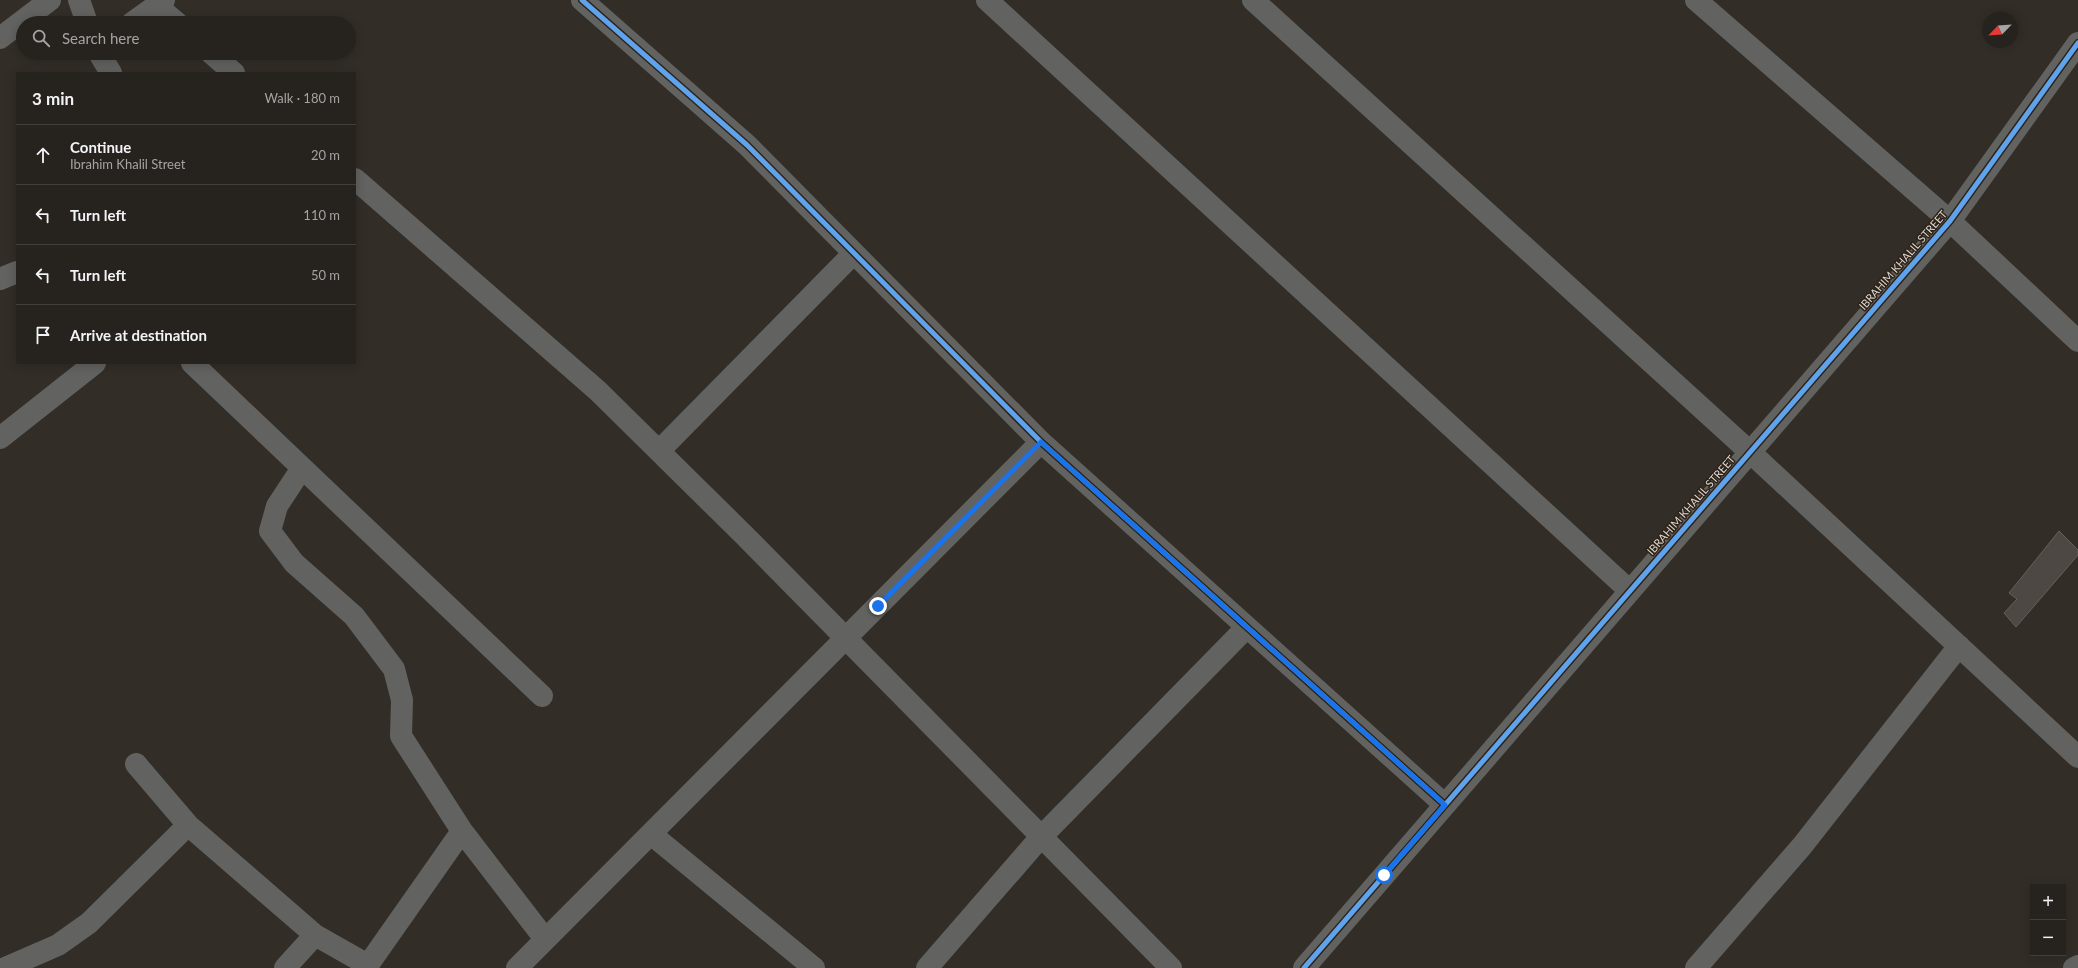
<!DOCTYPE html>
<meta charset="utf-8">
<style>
body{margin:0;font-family:Lato,sans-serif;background:#322f2a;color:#f1f3f6}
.controls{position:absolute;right:12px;bottom:12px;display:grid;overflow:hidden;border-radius:0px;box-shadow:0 2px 10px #0003}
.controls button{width:36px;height:36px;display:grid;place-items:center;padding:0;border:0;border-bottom:1px solid #423f3b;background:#26221d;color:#f1f3f6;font:20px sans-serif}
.compass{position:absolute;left:1982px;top:12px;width:36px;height:36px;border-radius:50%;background:#26221d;box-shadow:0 2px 10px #0003;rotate:245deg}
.stop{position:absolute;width:12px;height:12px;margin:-9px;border:3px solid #1a73e8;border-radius:50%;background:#fff}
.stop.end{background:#1a73e8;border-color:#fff;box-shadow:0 1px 4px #0008}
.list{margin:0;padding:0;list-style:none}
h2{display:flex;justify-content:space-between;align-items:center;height:52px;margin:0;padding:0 16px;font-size:17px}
h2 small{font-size:13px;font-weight:400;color:#a4a4a4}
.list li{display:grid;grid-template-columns:26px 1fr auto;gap:12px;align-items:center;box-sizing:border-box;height:60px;padding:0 16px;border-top:1px solid #423f3b}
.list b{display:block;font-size:15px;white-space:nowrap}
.list p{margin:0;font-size:13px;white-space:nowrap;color:#a4a4a4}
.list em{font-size:13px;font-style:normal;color:#a4a4a4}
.icon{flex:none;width:22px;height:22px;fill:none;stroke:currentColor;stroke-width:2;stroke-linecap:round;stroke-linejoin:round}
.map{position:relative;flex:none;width:2078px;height:968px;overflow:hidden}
.search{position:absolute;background:#26221d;box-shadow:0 2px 10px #0003;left:16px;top:16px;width:340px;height:44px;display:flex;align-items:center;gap:10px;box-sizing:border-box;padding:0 14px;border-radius:22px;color:#a4a4a4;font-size:15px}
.panel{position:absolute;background:#26221d;box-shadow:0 2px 10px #0003;left:16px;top:72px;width:340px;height:292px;border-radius:0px}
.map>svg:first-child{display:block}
.building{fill:#4d4843;stroke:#65605b}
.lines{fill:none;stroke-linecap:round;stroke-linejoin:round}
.minor{stroke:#626360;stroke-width:22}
.tertiary{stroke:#626360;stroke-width:22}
.cycleway-casing{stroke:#2d2318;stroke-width:8}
.cycleway{stroke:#60a3ed;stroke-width:5}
.route{stroke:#1a73e8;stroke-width:5}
.labels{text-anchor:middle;stroke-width:3;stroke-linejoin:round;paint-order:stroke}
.street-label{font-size:11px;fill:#dfd9d2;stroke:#2d2318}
</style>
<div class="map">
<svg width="2078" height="968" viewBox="0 0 2078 968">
<rect width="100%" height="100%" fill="#322d27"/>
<path class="building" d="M 2059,531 L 2078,550 L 2078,555 L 2016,627 L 2004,613 L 2017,599 L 2009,593 Z"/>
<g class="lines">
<path class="minor" d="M 79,0 L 87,23
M 582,0 L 747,145 L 1041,442 L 1445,805
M 987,0 L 1630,591
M 1253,0 L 1750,452 L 2078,757
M 1696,0 L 1950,221 L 2078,341
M 157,6 L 177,23
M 132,23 L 164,0
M 0,38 L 50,0
M 99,53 L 111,73
M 211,53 L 234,73
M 355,179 L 598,391 L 744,535 L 1171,968
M 0,279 L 17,272
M 192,363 L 542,696
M 0,438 L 95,363
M 659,451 L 854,253
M 302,468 L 277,506 L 270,531 L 294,563 L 354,616 L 394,669 L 402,700 L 401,736 L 462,831 L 545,939
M 136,764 L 188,825 L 315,935 L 368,965 L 462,831
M 651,834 L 814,968
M 5,968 L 58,945 L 89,923 L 188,825
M 285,968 L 315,935
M 517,968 L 1041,442
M 927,968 L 1040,838 L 1246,628
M 1304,968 L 1950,221 L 2078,43
M 1696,968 L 1802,846 L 1959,646"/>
<path class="tertiary" d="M 2074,968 L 2078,966"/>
<defs>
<path id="cycleway" d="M 582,0 L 747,145 L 1041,442 L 1445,805
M 1304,968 L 1950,221 L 2078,43"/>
</defs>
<use href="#cycleway" class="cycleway-casing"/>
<use href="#cycleway" class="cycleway"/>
</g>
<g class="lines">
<path class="route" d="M 878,606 L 1041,442 L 1445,805 L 1384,875"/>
</g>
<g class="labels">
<g class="street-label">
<text transform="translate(1903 260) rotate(-49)" y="4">IBRAHIM KHALIL STREET</text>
<text transform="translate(1691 505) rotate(-49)" y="4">IBRAHIM KHALIL STREET</text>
</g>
</g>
</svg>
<div class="controls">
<button>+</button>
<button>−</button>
</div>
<svg class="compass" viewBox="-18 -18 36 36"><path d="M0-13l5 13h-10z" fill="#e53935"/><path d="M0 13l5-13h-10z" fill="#a4a4a4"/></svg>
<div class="stop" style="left:1384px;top:875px"></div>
<div class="stop end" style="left:878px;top:606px"></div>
<div class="search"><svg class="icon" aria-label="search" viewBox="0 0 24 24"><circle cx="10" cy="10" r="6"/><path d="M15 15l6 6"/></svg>Search here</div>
<section class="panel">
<h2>3 min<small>Walk · 180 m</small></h2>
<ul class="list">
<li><svg class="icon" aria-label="ahead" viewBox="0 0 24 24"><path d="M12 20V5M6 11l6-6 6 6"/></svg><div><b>Continue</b><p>Ibrahim Khalil Street</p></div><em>20 m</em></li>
<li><svg class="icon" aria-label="left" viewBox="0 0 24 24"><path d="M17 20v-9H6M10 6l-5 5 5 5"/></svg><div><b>Turn left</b></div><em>110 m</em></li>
<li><svg class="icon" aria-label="left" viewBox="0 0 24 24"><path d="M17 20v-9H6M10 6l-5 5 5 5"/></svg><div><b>Turn left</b></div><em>50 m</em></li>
<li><svg class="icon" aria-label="arrive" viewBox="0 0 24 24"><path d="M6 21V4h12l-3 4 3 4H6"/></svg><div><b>Arrive at destination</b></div></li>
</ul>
</section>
</div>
